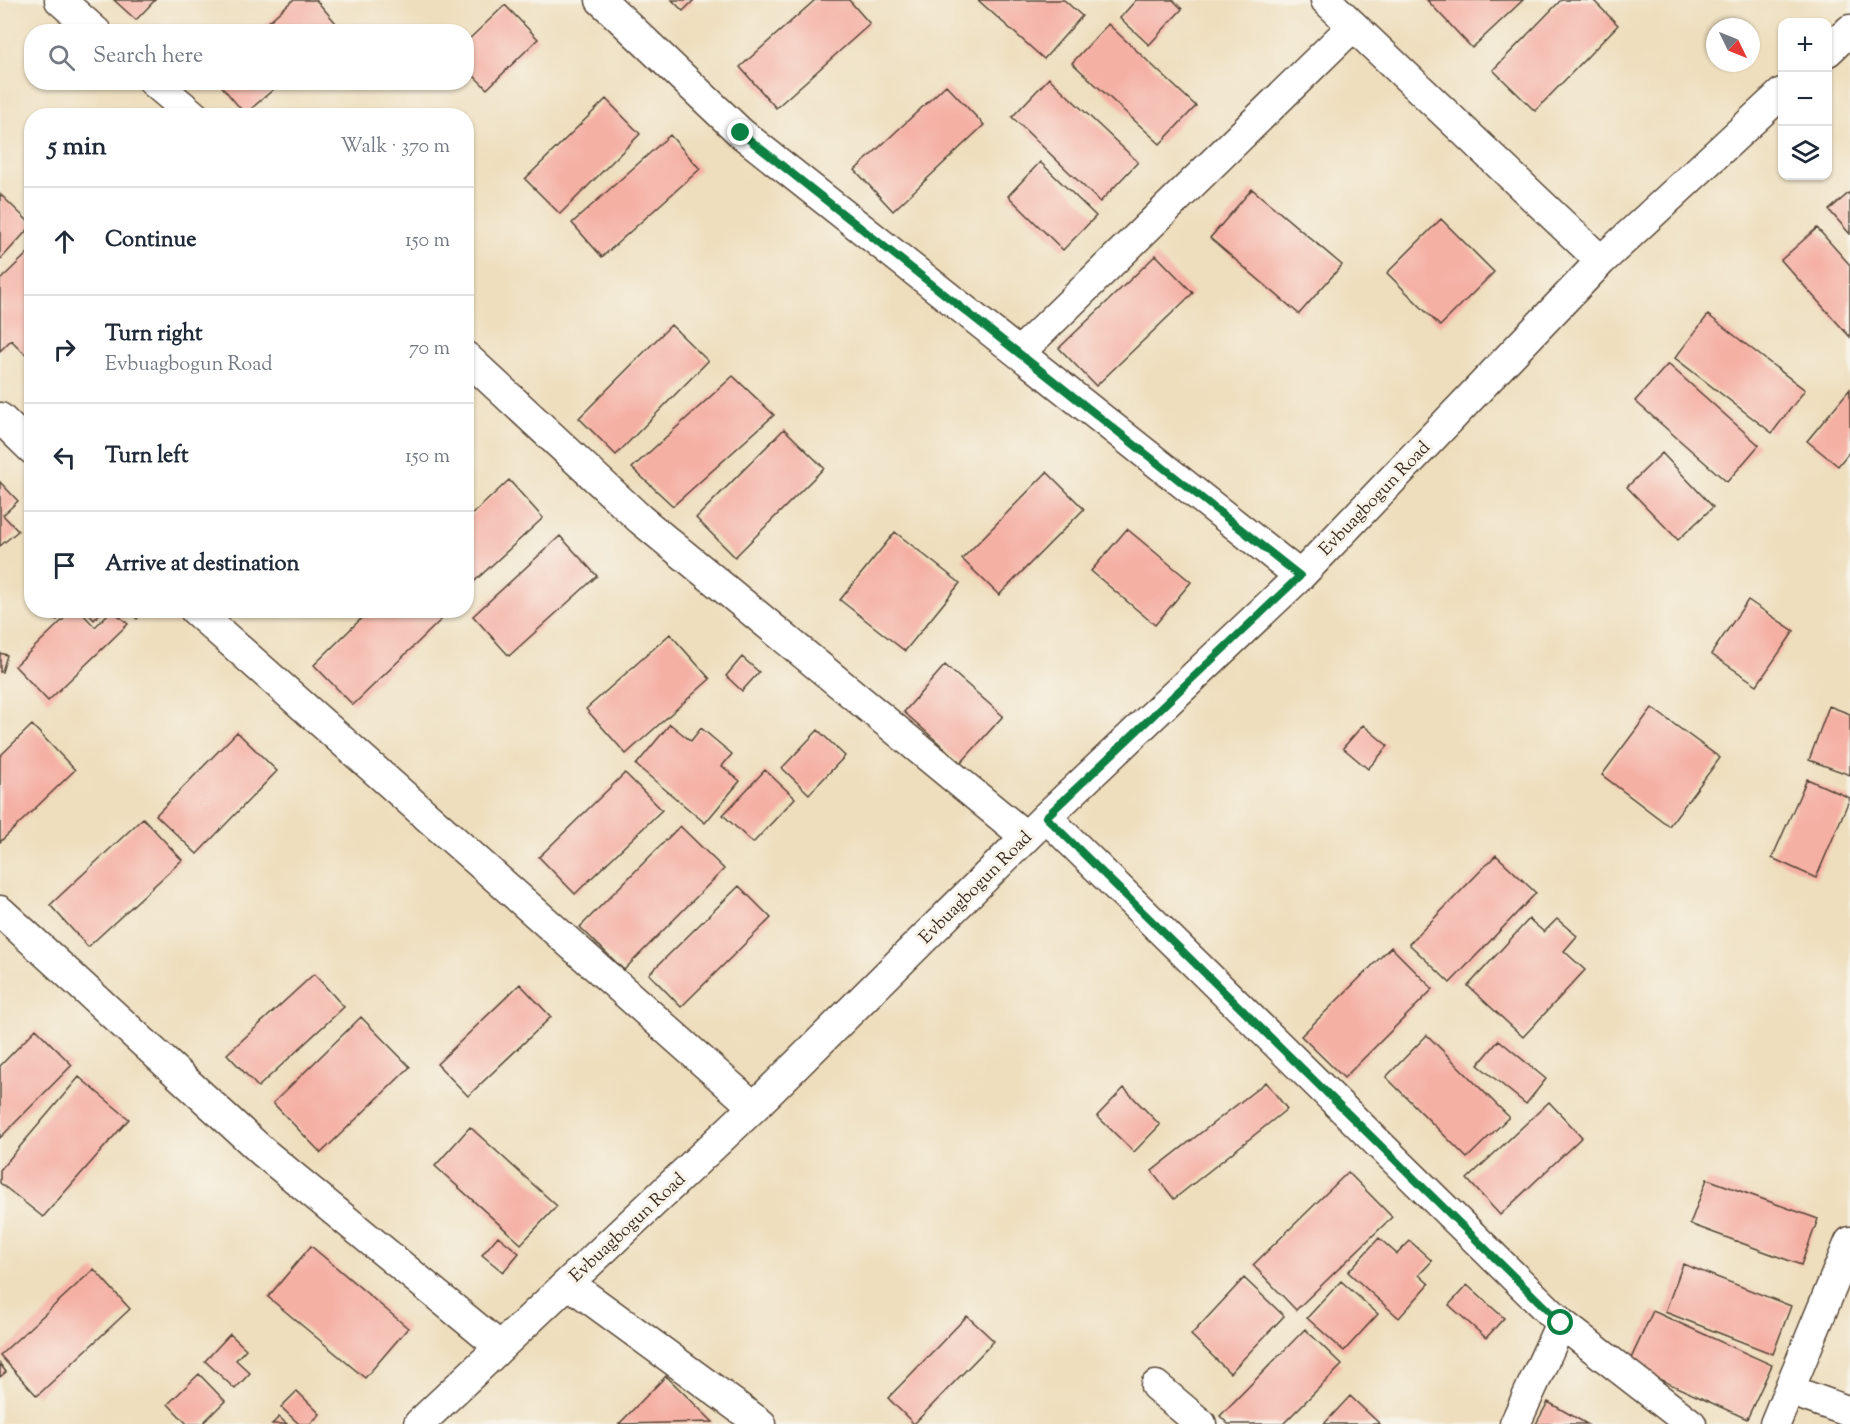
<!DOCTYPE html>
<meta charset="utf-8">
<style>
body{margin:0;font-family:"Sorts Mill Goudy",serif;background:#f2f2f3;color:#1f2937}
.controls{position:absolute;right:18px;top:18px;display:grid;overflow:hidden;border-radius:12px;box-shadow:0 2px 4px #0004}
.controls button{width:54px;height:54px;display:grid;place-items:center;padding:0;border:0;border-bottom:2px solid #e0e1e3;background:#fff;color:#1f2937;font:30px sans-serif}
.compass{position:absolute;left:1706px;top:18px;width:54px;height:54px;border-radius:50%;background:#fff;box-shadow:0 2px 4px #0004;rotate:133deg}
.stop{position:absolute;width:18px;height:18px;margin:-14px;border:4px solid #0b8043;border-radius:50%;background:#fff}
.stop.end{background:#0b8043;border-color:#fff;box-shadow:0 2px 6px #0008}
.list{margin:0;padding:0;list-style:none}
h2{display:flex;justify-content:space-between;align-items:center;height:78px;margin:0;padding:0 24px;font-size:26px}
h2 small{font-size:20px;font-weight:400;color:#747a83}
.list li{display:grid;grid-template-columns:39px 1fr auto;gap:18px;align-items:center;box-sizing:border-box;height:108px;padding:0 24px;border-top:2px solid #e0e1e3}
.list b{display:block;font-size:22px;white-space:nowrap}
.list p{margin:0;font-size:20px;white-space:nowrap;color:#747a83}
.list em{font-size:20px;font-style:normal;color:#747a83}
.icon{flex:none;width:33px;height:33px;fill:none;stroke:currentColor;stroke-width:2;stroke-linecap:round;stroke-linejoin:round}
.map{position:relative;flex:none;width:1850px;height:1424px;overflow:hidden}
.search{position:absolute;background:#fff;box-shadow:0 2px 4px #0004;left:24px;top:24px;width:450px;height:66px;display:flex;align-items:center;gap:15px;box-sizing:border-box;padding:0 21px;border-radius:24px;color:#747a83;font-size:22px}
.panel{position:absolute;background:#fff;box-shadow:0 2px 4px #0004;left:24px;top:108px;width:450px;height:510px;border-radius:24px}
.map>svg:first-child{display:block}
.building{fill:#f5b0a4}
.lines{fill:none;stroke-linecap:round;stroke-linejoin:round}
.street-casing{stroke:#564536;stroke-width:33}
.street{stroke:#fff;stroke-width:30}
.route{stroke:#0b8043;stroke-width:8}
.labels{text-anchor:middle;stroke-width:6;stroke-linejoin:round;paint-order:stroke}
.street-label{font-size:18px;fill:#3b2a1e;stroke:#f7f3e8}
</style>
<div class="map">
<svg width="1850" height="1424" viewBox="0 0 1850 1424">
<rect width="100%" height="100%" fill="#f7f3e8"/>
<filter id="ink" filterUnits="userSpaceOnUse"><feTurbulence type="fractalNoise" baseFrequency=".0167" numOctaves="2"/><feDisplacementMap in="SourceGraphic" scale="12" xChannelSelector="R" yChannelSelector="G"/><feConvolveMatrix kernelMatrix="1 2 1 2 8 2 1 2 1" color-interpolation-filters="sRGB"/></filter>
<filter id="wash" filterUnits="userSpaceOnUse"><feTurbulence type="fractalNoise" baseFrequency=".008" numOctaves="4" result="noise"/><feDisplacementMap in="SourceGraphic" scale="24" xChannelSelector="R" yChannelSelector="G"/><feGaussianBlur stdDeviation="1.35" result="paint"/><feColorMatrix in="noise" values="0 0 0 0 0 0 0 0 0 0 0 0 0 0 0 0 0 1.4 0 .05"/><feComposite in="paint" operator="in"/></filter>
<g filter="url(#wash)">
<rect width="100%" height="100%" fill="#eedebd"/>
<g id="blocks">
<path class="building" d="M 114,0 L 155,0 L 136,20 Z
M 293,0 L 316,0 L 342,30 L 257,32 Z
M 672,0 L 694,0 L 683,11 Z
M 815,0 L 849,0 L 870,24 L 776,108 L 740,67 Z
M 978,0 L 1064,0 L 1082,16 L 1044,59 Z
M 1136,0 L 1173,0 L 1182,9 L 1149,45 L 1120,18 Z
M 1427,0 L 1523,0 L 1472,48 Z
M 1561,0 L 1593,0 L 1618,25 L 1535,111 L 1493,70 Z
M 505,5 L 538,39 L 487,89 L 466,68 L 466,42 Z
M 1108,24 L 1196,106 L 1160,144 L 1072,63 Z
M 1049,78 L 1138,162 L 1100,202 L 1012,117 Z
M 218,82 L 282,82 L 245,114 Z
M 946,85 L 984,125 L 893,211 L 855,170 Z
M 606,99 L 640,134 L 560,214 L 525,179 Z
M 670,135 L 700,169 L 602,257 L 572,223 Z
M 1040,162 L 1096,216 L 1063,250 L 1008,196 Z
M 1252,189 L 1342,265 L 1299,314 L 1210,238 Z
M 1850,192 L 1850,234 L 1829,210 Z
M 0,194 L 32,225 L 0,260 Z
M 1441,219 L 1494,272 L 1440,326 L 1387,273 Z
M 1817,228 L 1850,265 L 1850,337 L 1781,260 Z
M 32,249 L 32,347 L 25,354 L 11,340 L 0,351 L 0,280 Z
M 1156,255 L 1193,293 L 1096,386 L 1059,348 Z
M 1708,315 L 1805,390 L 1772,433 L 1675,358 Z
M 671,325 L 708,361 L 616,455 L 579,418 Z
M 1668,364 L 1759,445 L 1727,482 L 1635,401 Z
M 733,376 L 774,415 L 673,506 L 632,468 Z
M 1850,389 L 1850,451 L 1838,466 L 1807,441 Z
M 784,429 L 824,468 L 735,557 L 696,518 Z
M 1662,453 L 1713,507 L 1678,540 L 1627,487 Z
M 1047,472 L 1084,509 L 999,595 L 962,559 Z
M 509,480 L 543,518 L 466,589 L 466,520 Z
M 0,482 L 18,501 L 3,515 L 18,531 L 0,546 Z
M 1127,529 L 1191,582 L 1155,625 L 1091,571 Z
M 895,532 L 960,583 L 905,651 L 840,600 Z
M 560,536 L 597,576 L 509,656 L 473,616 Z
M 1748,600 L 1794,631 L 1757,685 L 1711,654 Z
M 39,610 L 62,610 L 57,620 Z
M 73,610 L 79,610 L 95,627 L 112,610 L 128,624 L 48,701 L 15,666 Z
M 85,610 L 103,610 L 94,620 Z
M 127,610 L 144,610 L 137,619 Z
M 370,610 L 439,610 L 445,616 L 353,705 L 314,665 Z
M 670,634 L 710,679 L 626,754 L 586,709 Z
M 0,653 L 7,655 L 2,672 L 0,672 Z
M 742,657 L 759,672 L 742,691 L 726,676 Z
M 945,665 L 1003,716 L 961,763 L 904,712 Z
M 1829,706 L 1850,714 L 1850,775 L 1809,760 Z
M 1652,708 L 1720,758 L 1669,826 L 1602,775 Z
M 670,724 L 691,741 L 701,728 L 732,754 L 722,766 L 740,781 L 705,823 L 636,765 Z
M 32,725 L 75,770 L 0,842 L 0,756 Z
M 1363,725 L 1388,746 L 1368,769 L 1343,748 Z
M 818,730 L 845,756 L 809,794 L 782,768 Z
M 237,732 L 277,771 L 197,854 L 156,815 Z
M 765,770 L 795,798 L 753,843 L 723,815 Z
M 625,773 L 662,810 L 575,894 L 539,857 Z
M 1807,779 L 1850,798 L 1816,878 L 1772,858 Z
M 143,818 L 182,860 L 88,947 L 50,905 Z
M 680,826 L 724,869 L 624,970 L 580,927 Z
M 1496,855 L 1536,893 L 1450,983 L 1409,944 Z
M 739,886 L 771,918 L 681,1007 L 649,974 Z
M 1529,919 L 1544,932 L 1557,919 L 1577,936 L 1564,951 L 1585,970 L 1523,1037 L 1468,986 Z
M 1391,947 L 1433,989 L 1344,1078 L 1301,1036 Z
M 314,974 L 344,1007 L 258,1087 L 227,1054 Z
M 520,984 L 551,1017 L 468,1096 L 437,1064 Z
M 361,1017 L 410,1067 L 321,1153 L 273,1103 Z
M 36,1029 L 72,1065 L 0,1138 L 0,1066 Z
M 1427,1035 L 1509,1117 L 1467,1158 L 1386,1077 Z
M 1499,1040 L 1546,1079 L 1526,1104 L 1478,1065 Z
M 79,1077 L 129,1119 L 43,1217 L 0,1183 L 0,1170 Z
M 1266,1082 L 1287,1109 L 1174,1199 L 1152,1171 Z
M 1124,1088 L 1160,1125 L 1134,1152 L 1097,1116 Z
M 1549,1102 L 1582,1137 L 1500,1215 L 1467,1179 Z
M 470,1127 L 557,1206 L 521,1244 L 435,1166 Z
M 1348,1172 L 1392,1217 L 1296,1310 L 1253,1265 Z
M 1707,1179 L 1818,1219 L 1801,1265 L 1690,1224 Z
M 498,1236 L 519,1253 L 503,1272 L 482,1255 Z
M 1379,1238 L 1397,1254 L 1410,1241 L 1432,1261 L 1419,1275 L 1429,1284 L 1399,1318 L 1348,1272 Z
M 311,1246 L 408,1328 L 365,1378 L 268,1297 Z
M 1683,1264 L 1791,1306 L 1773,1354 L 1665,1312 Z
M 94,1269 L 130,1309 L 37,1396 L 0,1355 Z
M 1244,1278 L 1284,1316 L 1230,1373 L 1191,1335 Z
M 1341,1281 L 1378,1314 L 1344,1351 L 1307,1318 Z
M 1467,1285 L 1504,1318 L 1486,1338 L 1449,1305 Z
M 1653,1311 L 1772,1365 L 1747,1419 L 1628,1365 Z
M 967,1316 L 994,1341 L 914,1424 L 888,1398 Z
M 1305,1329 L 1342,1365 L 1283,1424 L 1228,1424 L 1220,1416 Z
M 230,1334 L 246,1349 L 236,1360 L 250,1373 L 235,1389 L 205,1361 Z
M 0,1364 L 6,1372 L 0,1377 Z
M 199,1374 L 225,1401 L 202,1424 L 187,1424 L 168,1404 Z
M 666,1376 L 713,1422 L 619,1424 Z
M 297,1391 L 320,1414 L 310,1424 L 299,1424 L 281,1407 Z
M 1350,1396 L 1380,1424 L 1324,1424 Z
M 1548,1402 L 1587,1424 L 1536,1424 Z
M 279,1417 L 287,1424 L 272,1424 Z"/>
</g>
</g>
<g filter="url(#ink)">
<use href="#blocks" fill-opacity="0" stroke="#564536" stroke-width="1.5"/>
<g class="lines">
<defs>
<path id="street" d="M 60,0 L 96,32
M 601,0 L 741,133 L 1300,576
M 1326,0 L 1601,261
M 1828,51 L 1850,30
M 154,82 L 194,116
M 1019,353 L 1353,26
M 466,357 L 640,519 L 1026,837
M 0,418 L 32,449
M 195,610 L 754,1107
M 1046,817 L 1561,1323 L 1691,1424
M 0,911 L 263,1152 L 500,1347
M 568,1283 L 761,1424
M 1156,1386 L 1201,1424
M 1789,1390 L 1850,1412
M 419,1424 L 754,1107 L 1046,817 L 1300,576 L 1601,261 L 1782,93
M 1515,1424 L 1561,1323
M 1775,1424 L 1850,1242"/>
</defs>
<use href="#street" class="street-casing"/>
<use href="#street" class="street"/>
</g>
</g>
<g class="lines" filter="url(#ink)">
<path class="route" d="M 741,133 L 1300,576 L 1046,817 L 1561,1323"/>
</g>
<g class="labels">
<g class="street-label">
<text transform="translate(1374 498) rotate(-46)" y="6">Evbuagbogun Road</text>
<text transform="translate(975 887) rotate(-45)" y="6">Evbuagbogun Road</text>
<text transform="translate(627 1227) rotate(-43)" y="6">Evbuagbogun Road</text>
</g>
</g>
</svg>
<div class="controls">
<button>+</button>
<button>−</button>
<button><svg class="icon" aria-label="layers" viewBox="0 0 24 24"><path d="M12 4l9 5-9 5-9-5zM3 14l9 5 9-5"/></svg></button>
</div>
<svg class="compass" viewBox="-18 -18 36 36"><path d="M0-13l5 13h-10z" fill="#e53935"/><path d="M0 13l5-13h-10z" fill="#747a83"/></svg>
<div class="stop" style="left:1561px;top:1323px"></div>
<div class="stop end" style="left:741px;top:133px"></div>
<div class="search"><svg class="icon" aria-label="search" viewBox="0 0 24 24"><circle cx="10" cy="10" r="6"/><path d="M15 15l6 6"/></svg>Search here</div>
<section class="panel">
<h2>5 min<small>Walk · 370 m</small></h2>
<ul class="list">
<li><svg class="icon" aria-label="ahead" viewBox="0 0 24 24"><path d="M12 20V5M6 11l6-6 6 6"/></svg><div><b>Continue</b></div><em>150 m</em></li>
<li><svg class="icon" aria-label="right" viewBox="0 0 24 24"><path d="M7 20v-9h11M14 6l5 5-5 5"/></svg><div><b>Turn right</b><p>Evbuagbogun Road</p></div><em>70 m</em></li>
<li><svg class="icon" aria-label="left" viewBox="0 0 24 24"><path d="M17 20v-9H6M10 6l-5 5 5 5"/></svg><div><b>Turn left</b></div><em>150 m</em></li>
<li><svg class="icon" aria-label="arrive" viewBox="0 0 24 24"><path d="M6 21V4h12l-3 4 3 4H6"/></svg><div><b>Arrive at destination</b></div></li>
</ul>
</section>
</div>
